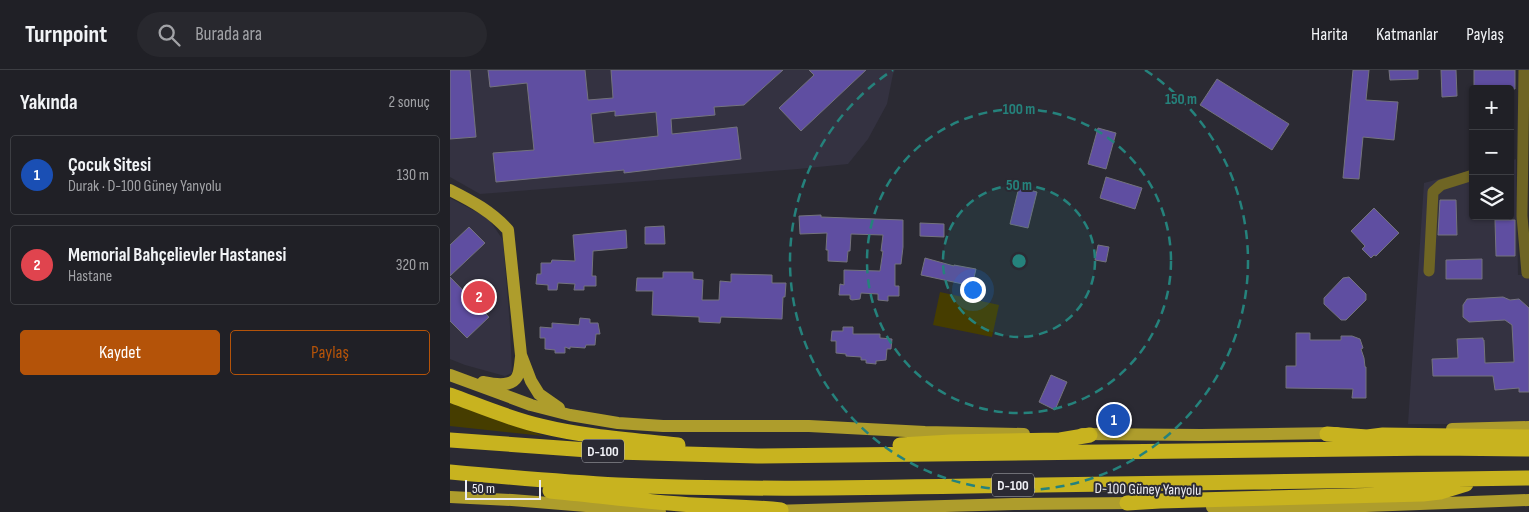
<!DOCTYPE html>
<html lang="tr">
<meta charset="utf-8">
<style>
body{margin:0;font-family:"Sofia Sans Condensed",sans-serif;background:#28282e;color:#f1f3f6}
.controls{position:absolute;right:15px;top:15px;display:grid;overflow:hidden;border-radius:5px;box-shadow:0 1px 4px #0004}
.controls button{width:45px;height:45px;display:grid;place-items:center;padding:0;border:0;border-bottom:1px solid #3d3e43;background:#202026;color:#f1f3f6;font:25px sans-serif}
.scale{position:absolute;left:15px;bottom:12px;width:76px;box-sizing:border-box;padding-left:5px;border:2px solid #efeff5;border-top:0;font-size:14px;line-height:18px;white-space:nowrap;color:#efeff5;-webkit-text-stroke:4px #2b2a33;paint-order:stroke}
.you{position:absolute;left:522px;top:219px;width:18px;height:18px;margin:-12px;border:4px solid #fff;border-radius:50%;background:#1a73e8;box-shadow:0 0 0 8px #1a73e833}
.badge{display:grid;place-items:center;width:32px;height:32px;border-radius:50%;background:#b45309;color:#fff;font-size:16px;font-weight:700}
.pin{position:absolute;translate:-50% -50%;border:2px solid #fff;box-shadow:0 1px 5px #0006}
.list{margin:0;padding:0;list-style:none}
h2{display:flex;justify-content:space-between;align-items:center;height:65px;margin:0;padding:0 20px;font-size:21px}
h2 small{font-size:16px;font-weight:400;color:#a2a3a7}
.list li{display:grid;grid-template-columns:32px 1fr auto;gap:15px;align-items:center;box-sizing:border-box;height:80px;margin:0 10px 10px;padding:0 10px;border:1px solid #3d3e43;border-radius:5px}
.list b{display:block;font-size:19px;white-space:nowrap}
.list p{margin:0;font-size:16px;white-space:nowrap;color:#a2a3a7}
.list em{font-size:16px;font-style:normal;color:#a2a3a7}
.actions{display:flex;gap:10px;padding:15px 20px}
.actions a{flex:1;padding:11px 0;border:1px solid #b45309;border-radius:5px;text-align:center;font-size:18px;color:#b45309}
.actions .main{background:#b45309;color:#fff}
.icon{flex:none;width:28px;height:28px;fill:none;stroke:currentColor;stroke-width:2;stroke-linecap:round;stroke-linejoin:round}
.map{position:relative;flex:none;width:1079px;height:442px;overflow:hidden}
header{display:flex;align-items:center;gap:30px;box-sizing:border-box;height:70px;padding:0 25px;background:#202026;border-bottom:1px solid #3d3e43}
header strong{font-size:24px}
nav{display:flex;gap:28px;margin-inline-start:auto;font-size:18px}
.search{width:350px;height:45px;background:#28282e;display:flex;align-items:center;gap:12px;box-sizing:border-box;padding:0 18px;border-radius:28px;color:#a2a3a7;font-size:19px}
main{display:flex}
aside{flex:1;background:#202026}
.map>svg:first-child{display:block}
.built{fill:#343241}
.green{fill:#463d00}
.building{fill:#5f4ea1;stroke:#74737d;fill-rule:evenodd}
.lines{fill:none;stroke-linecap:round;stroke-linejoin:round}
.street{stroke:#6f6524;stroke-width:11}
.primary{stroke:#ae9d2c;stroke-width:12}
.highway{stroke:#c8b31f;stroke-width:15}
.ring{fill:none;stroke:#25827c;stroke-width:2.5;stroke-dasharray:9 6}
.labels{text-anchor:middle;stroke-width:4;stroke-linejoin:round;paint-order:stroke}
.shield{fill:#2b2a33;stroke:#b4b4bb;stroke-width:1}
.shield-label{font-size:14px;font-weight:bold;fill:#efeff5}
.street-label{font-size:15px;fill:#efeff5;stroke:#2b2a33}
.centre{fill:#25827c;stroke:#2b2a33;stroke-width:2.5}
.ring-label{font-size:15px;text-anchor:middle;font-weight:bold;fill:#25827c;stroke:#2b2a33;stroke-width:4;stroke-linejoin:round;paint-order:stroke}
</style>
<header>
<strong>Turnpoint</strong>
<div class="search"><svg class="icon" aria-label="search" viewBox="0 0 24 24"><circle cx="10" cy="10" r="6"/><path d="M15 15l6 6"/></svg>Burada ara</div>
<nav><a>Harita</a><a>Katmanlar</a><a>Paylaş</a></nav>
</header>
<main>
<aside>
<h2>Yakında<small>2 sonuç</small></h2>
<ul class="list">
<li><span class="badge" style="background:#1a4fb4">1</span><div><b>Çocuk Sitesi</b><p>Durak · D-100 Güney Yanyolu</p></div><em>130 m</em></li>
<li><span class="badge" style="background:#e0444e">2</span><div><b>Memorial Bahçelievler Hastanesi</b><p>Hastane</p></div><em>320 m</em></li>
</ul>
<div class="actions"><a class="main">Kaydet</a><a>Paylaş</a></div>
</aside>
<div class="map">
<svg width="1079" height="442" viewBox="0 0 1079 442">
<rect width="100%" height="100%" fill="#2b2a33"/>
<path class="built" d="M 0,0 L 445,0 L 443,4 L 437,34 L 418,69 L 398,94 L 348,99 L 30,124 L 0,107 Z
M 1066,89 L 1068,205 L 1079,205 L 1079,354 L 958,354 L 974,113 L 1023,100 L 1023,146 L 1060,146 L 1060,91 Z
M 0,128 L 38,148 L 53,170 L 60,256 L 62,303 L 55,306 L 15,295 L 0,289 Z"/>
<path class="green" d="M 490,222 L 549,235 L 542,267 L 483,255 Z
M 0,333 L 94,366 L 0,356 Z"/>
<path class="building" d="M 0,0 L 20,0 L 26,67 L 0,69 Z
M 38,0 L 135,0 L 138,30 L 163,28 L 161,0 L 333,0 L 294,35 L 264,37 L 265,45 L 221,49 L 222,64 L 287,57 L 291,89 L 174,103 L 174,100 L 46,112 L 43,83 L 84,80 L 77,13 L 40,17 ZM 165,41 L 165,46 L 206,42 L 208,66 L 144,73 L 141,44 Z
M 359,0 L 416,0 L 351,61 L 329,38 L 364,5 Z
M 903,0 L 919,0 L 916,30 L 948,32 L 944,70 L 913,67 L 909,109 L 893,108 Z
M 939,0 L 968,0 L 968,9 L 940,10 Z
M 991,0 L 1006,0 L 1007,26 L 992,27 Z
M 1024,0 L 1065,0 L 1065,19 L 1024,19 Z
M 767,9 L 839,54 L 822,80 L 750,35 Z
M 648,58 L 666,63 L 656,99 L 638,94 Z
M 656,107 L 692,118 L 685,139 L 650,128 Z
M 569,117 L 587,122 L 578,158 L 560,154 Z
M 990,130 L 1006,130 L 1007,165 L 988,165 Z
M 924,138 L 949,163 L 926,186 L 924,185 L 921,188 L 912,179 L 915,176 L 901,161 Z
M 371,145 L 371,147 L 453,150 L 453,177 L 451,194 L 445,194 L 445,216 L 449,216 L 449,226 L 438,226 L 438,231 L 428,230 L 428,224 L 411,223 L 410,229 L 402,230 L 400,229 L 400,225 L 389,225 L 390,214 L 394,215 L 394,200 L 430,201 L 433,181 L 431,181 L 433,165 L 401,164 L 400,181 L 398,181 L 397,192 L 378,191 L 378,180 L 376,180 L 377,163 L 350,164 L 349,146 Z
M 1045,150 L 1065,150 L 1065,186 L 1046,186 Z
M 470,153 L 494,154 L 494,167 L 470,166 Z
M 214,156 L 215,174 L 195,174 L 195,157 Z
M 19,157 L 35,173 L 0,206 L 0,175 Z
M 176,160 L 177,178 L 143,181 L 142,206 L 146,206 L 146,216 L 134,216 L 134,220 L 124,220 L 125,214 L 108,213 L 107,220 L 98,220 L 98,215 L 86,214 L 87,204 L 91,204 L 91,193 L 101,193 L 102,190 L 125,191 L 123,165 Z
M 648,175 L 659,177 L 656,192 L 645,190 Z
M 475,188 L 504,196 L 504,195 L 526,199 L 522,216 L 471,205 Z
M 1032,189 L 1032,209 L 996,209 L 996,190 Z
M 213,202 L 243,202 L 243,209 L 253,210 L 252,230 L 269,230 L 270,211 L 281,212 L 281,204 L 322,205 L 322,213 L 336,213 L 335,227 L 333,227 L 332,249 L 271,247 L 270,253 L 249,252 L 249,247 L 202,245 L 203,221 L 186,221 L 187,208 L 213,208 Z
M 0,207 L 39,247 L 17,268 L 0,251 Z
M 899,207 L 916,224 L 916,230 L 896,250 L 891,250 L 874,234 L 874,228 L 893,208 Z
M 1053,227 L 1060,230 L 1069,229 L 1079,238 L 1079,322 L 1069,322 L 1069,318 L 1045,320 L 1043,306 L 983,306 L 982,289 L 1008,288 L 1007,269 L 1033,268 L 1033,270 L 1034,270 L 1035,293 L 1064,292 L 1062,255 L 1055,250 L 1019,252 L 1013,247 L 1013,235 L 1017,229 Z
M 130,248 L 140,249 L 140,253 L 148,253 L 150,264 L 146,264 L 145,275 L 136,275 L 135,278 L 120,277 L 120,279 L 115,277 L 115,283 L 105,283 L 105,280 L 95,279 L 95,268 L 90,268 L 90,257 L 102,258 L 102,253 L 129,255 Z
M 393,257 L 403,257 L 403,264 L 430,264 L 430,268 L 442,269 L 441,279 L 437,279 L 436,290 L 426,291 L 426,294 L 416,293 L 416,290 L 411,290 L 411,287 L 396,286 L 396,284 L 386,283 L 386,271 L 381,271 L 382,261 L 393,261 Z
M 846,263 L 860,263 L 860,270 L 891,270 L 891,266 L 902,266 L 910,269 L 913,278 L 911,279 L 914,288 L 915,297 L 916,297 L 916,328 L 902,328 L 903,319 L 836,318 L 836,296 L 846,296 Z
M 601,305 L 617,312 L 605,340 L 589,332 Z"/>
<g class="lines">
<path class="street" d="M 1074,0 L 1072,146 L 1077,203 L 1079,203
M 979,201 L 983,122 L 991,115 L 1023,105"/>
<path class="primary" d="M 0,120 C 22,131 42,142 58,160 L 71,285 L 81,311 L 89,324 L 109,338
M 0,305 L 81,335 L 120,345 L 168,353 L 213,356 L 359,356 L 475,362 L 574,364
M 33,312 C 43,314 61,318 67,307 C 70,302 70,293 71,287
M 1002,359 L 1079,357
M 632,364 L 751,365 L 887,363
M 0,427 L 62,430 L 210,442
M 762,437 L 861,438 L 1079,430
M 322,441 L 564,434 L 687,433"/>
<path class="highway" d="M 0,325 C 30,336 60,349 91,356 C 136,367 183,370 228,375
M 877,364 L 917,367 L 933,365 L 1079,367
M 0,370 L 166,382 L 307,386 L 987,378 L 1079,379
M 450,375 L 501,372 L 610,370 L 640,365
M 0,402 C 56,407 112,412 168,415 C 309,421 450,417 591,415 C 754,412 916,411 1079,408
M 100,421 C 143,425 187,431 230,434 C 264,437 297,436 331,440
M 677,433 L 710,431 L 973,424 L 990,422 L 1016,414"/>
</g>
<circle cx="569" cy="191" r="76" fill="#25827c" fill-opacity=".12"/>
<g class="ring">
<circle cx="569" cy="191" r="76"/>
<circle cx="569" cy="191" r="152"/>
<path d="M695 0A229 229 0 1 1 443 0"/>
</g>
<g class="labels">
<g class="shield">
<rect x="132" y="369.5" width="42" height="23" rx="4"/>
<rect x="542" y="403.5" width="42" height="23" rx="4"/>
</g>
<g class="shield-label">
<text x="153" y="386">D-100</text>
<text x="563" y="420">D-100</text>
</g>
<g class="street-label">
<text transform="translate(698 419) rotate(1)" y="5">D-100 Güney Yanyolu</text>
</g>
</g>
<circle cx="569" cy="191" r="8" class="centre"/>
<g class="ring-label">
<text x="731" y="34">150 m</text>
<text x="569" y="44">100 m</text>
<text x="569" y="120">50 m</text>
</g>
</svg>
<div class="controls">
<button>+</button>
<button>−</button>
<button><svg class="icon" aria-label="layers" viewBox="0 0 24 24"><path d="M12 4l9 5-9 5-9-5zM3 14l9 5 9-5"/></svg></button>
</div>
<div class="scale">50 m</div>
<div class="you"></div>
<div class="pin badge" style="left:664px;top:350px;background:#1a4fb4">1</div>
<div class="pin badge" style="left:29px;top:227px;background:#e0444e">2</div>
</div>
</main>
